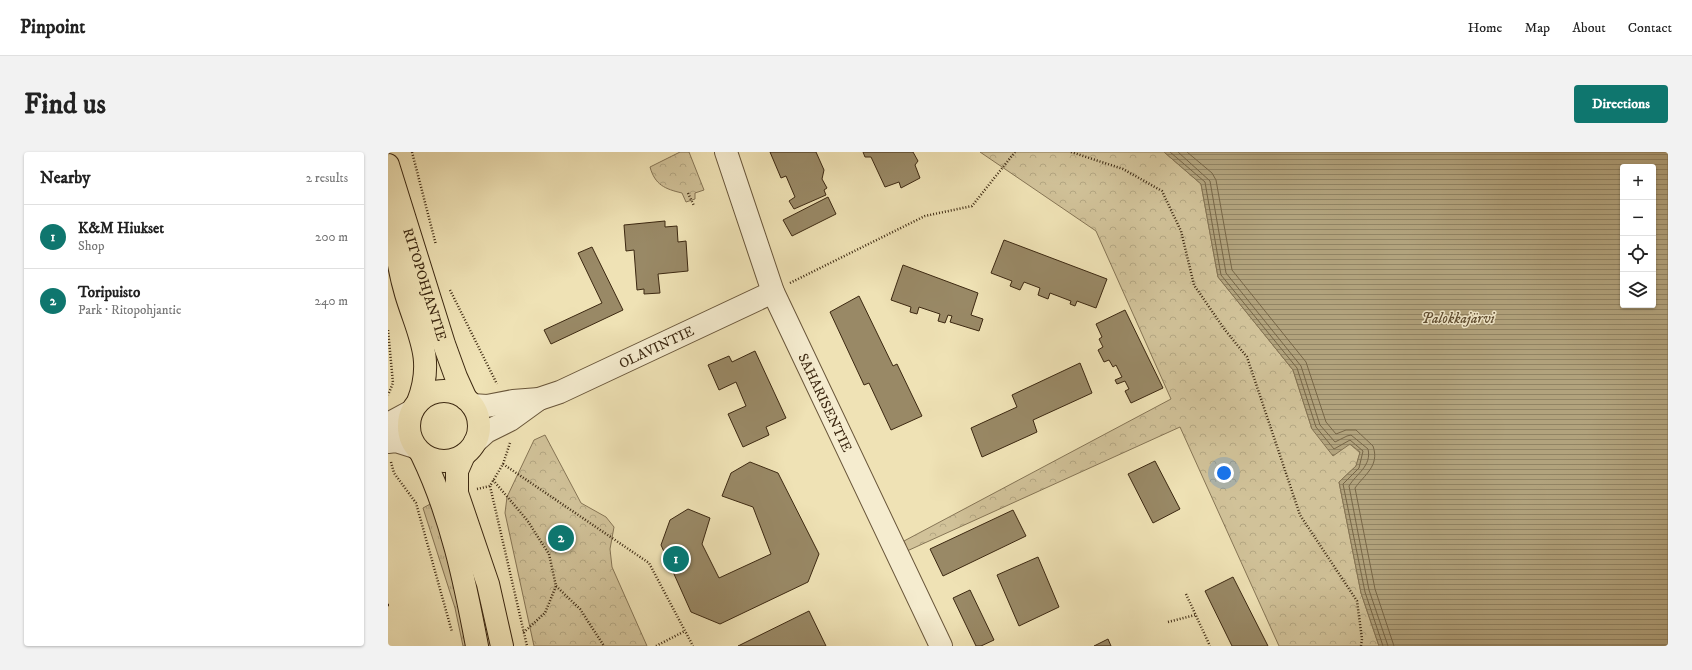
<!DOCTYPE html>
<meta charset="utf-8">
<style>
body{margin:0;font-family:"IM FELL DW Pica",serif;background:#f2f2f2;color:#222}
.controls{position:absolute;right:12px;top:12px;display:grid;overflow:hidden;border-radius:4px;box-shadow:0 1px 3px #0004}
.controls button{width:36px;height:36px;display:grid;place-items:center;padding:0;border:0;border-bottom:1px solid #e0e0e0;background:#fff;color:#222;font:20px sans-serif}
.you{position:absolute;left:836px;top:321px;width:14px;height:14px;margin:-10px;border:3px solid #fff;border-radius:50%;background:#1a73e8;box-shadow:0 0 0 6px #1a73e833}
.badge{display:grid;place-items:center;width:26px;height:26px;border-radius:50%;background:#0f766e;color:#fff;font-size:13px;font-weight:700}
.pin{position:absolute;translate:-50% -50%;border:2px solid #fff;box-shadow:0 1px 4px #0006}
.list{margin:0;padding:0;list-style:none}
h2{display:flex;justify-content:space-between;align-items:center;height:52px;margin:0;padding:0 16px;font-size:17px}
h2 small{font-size:13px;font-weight:400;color:#767676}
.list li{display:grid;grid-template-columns:26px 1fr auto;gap:12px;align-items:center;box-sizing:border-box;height:64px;padding:0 16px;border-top:1px solid #e0e0e0}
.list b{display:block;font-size:15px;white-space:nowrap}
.list p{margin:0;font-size:13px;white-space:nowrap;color:#767676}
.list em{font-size:13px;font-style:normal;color:#767676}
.icon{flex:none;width:22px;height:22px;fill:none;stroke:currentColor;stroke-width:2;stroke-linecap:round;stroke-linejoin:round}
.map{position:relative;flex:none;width:1280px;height:494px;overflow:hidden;border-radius:4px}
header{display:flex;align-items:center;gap:24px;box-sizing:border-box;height:56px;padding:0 20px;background:#fff;border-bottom:1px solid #e0e0e0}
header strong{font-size:19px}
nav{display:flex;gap:22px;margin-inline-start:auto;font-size:14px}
.intro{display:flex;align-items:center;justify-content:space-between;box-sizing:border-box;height:96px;padding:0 24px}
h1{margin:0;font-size:28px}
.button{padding:10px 18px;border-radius:4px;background:#0f766e;color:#fff;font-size:14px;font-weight:700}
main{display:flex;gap:24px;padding:0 24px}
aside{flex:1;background:#fff;border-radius:4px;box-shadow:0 1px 3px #0004}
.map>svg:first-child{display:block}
.grass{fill:url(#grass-tufts);stroke:#867555}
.forest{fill:url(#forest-crowns);stroke:#867555}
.water{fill:url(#water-rules);stroke:#837252;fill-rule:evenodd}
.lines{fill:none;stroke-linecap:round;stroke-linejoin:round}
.shore{stroke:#776647;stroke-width:1}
.building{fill:#998966;stroke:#3c2811}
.minor-casing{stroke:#69563a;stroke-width:24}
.major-casing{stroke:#3c2811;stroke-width:24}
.path{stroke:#3c2811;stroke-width:2.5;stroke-dasharray:1 2;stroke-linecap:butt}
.minor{stroke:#f5eccf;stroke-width:22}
.major{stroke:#efe2b5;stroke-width:22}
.labels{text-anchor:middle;stroke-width:3;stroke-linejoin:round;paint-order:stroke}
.street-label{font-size:14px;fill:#3c2811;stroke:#f5eccf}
.water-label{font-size:15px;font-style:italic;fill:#5f4d31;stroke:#f5eccf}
</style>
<header>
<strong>Pinpoint</strong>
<nav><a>Home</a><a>Map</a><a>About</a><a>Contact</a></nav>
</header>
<div class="intro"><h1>Find us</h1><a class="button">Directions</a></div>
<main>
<aside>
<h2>Nearby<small>2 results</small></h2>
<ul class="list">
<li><span class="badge">1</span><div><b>K&amp;M Hiukset</b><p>Shop</p></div><em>200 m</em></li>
<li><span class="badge">2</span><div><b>Toripuisto</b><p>Park · Ritopohjantie</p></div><em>240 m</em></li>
</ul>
</aside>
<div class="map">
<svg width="1280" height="494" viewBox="0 0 1280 494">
<defs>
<pattern id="grass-tufts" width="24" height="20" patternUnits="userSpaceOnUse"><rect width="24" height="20" fill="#d1c299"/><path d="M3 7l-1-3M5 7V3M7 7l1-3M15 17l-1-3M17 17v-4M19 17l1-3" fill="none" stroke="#b4a783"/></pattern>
<pattern id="forest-crowns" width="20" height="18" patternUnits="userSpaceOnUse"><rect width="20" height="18" fill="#d1c299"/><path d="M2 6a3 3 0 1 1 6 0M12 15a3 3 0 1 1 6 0" fill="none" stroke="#b4a783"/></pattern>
<pattern id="water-rules" width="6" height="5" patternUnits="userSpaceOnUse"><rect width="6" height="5" fill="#b2a37d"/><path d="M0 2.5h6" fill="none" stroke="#928565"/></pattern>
</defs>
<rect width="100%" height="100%" fill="#efe2b5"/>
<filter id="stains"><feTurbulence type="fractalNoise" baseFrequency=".005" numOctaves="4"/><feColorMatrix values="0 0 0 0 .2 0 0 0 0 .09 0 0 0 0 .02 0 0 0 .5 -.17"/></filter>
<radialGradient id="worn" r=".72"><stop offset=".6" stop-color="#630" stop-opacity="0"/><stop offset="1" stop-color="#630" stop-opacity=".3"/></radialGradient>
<path class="grass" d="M 44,351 L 84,494 L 75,494 L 67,456 L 35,356 Z"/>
<path class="forest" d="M 292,0 L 301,0 L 316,38 L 307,41 L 307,47 L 298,50 L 294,41 C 277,37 267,33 262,15 Z
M 592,0 L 776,0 L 813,32 L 830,125 L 905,218 L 924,277 L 962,292 L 972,301 L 968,314 L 951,330 L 973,441 L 991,494 L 891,494 L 792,275 L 519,399 L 516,389 L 783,247 L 708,79 Z
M 157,283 L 193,351 L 218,365 L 226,375 L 222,397 L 224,415 L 259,494 L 146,494 L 117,361 L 119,345 L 146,288 Z"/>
<path class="water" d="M 776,0 L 1280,0 L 1280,494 L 991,494 L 973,441 L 951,330 L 968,314 L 972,300 L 962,292 L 945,304 L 924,277 L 905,218 L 830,125 L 813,32 ZM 1235,15 L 1265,15 L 1265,153 L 1235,153 Z"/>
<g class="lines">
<path class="shore" d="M 782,0 L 817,30 L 833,123 L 909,216 L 928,275 L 946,297 L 962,288 L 975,299 L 971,316 L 955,332 L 977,440 L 995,494
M 790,0 L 822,29 L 838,121 L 913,214 L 932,273 L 947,290 L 959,284 L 963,283 L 980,297 C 984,314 968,322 961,334 L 981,438 L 1000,494
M 799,0 L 824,21 L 828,28 L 844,118 L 918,210 L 938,270 L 948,282 L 958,278 L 968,278 L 985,294 C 992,314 976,323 967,336 L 987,437 L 1006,494"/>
</g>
<path class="building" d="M 382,0 L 428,0 L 436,18 L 434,27 L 439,36 L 436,38 L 438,43 L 406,57 L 401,49 L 407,45 L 398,24 L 393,26 Z
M 475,0 L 525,0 L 530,9 L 527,13 L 532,26 L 513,36 L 511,30 L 497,35 L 483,5 L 477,5 Z
M 440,45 L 448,62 L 404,84 L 395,68 Z
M 277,69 L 277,75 L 289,74 L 290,90 L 298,89 L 300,119 L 270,122 L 272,141 L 256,142 L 256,137 L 249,138 L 246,98 L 238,99 L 236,73 Z
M 616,88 L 719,127 L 708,156 L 689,149 L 687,154 L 682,152 L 683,149 L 662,141 L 660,147 L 650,143 L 652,136 L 636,130 L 632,138 L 622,134 L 624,129 L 603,121 Z
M 204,95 L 235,158 L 163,192 L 156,178 L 214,151 L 190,101 Z
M 515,113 L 590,141 L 583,163 L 595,167 L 591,179 L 562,170 L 564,164 L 560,163 L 557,171 L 550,169 L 552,162 L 531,155 L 529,162 L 522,160 L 523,155 L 503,148 Z
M 471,144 L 505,214 L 509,212 L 534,264 L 503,278 L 481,231 L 476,233 L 442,160 Z
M 737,158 L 775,236 L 743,251 L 737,239 L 741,237 L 737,229 L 729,232 L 727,228 L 734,225 L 728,213 L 725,215 L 721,208 L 716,210 L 710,198 L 715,195 L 711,187 L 714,185 L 708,172 Z
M 367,199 L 398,266 L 378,275 L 381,283 L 355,295 L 340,262 L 358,254 L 348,230 L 331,238 L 320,213 L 341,204 L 344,210 Z
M 692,211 L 704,241 L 645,268 L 649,280 L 594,305 L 583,276 L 629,255 L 624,243 Z
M 767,309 L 792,357 L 765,371 L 740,322 Z
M 362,310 L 390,321 L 431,402 L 420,430 L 332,472 L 303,460 L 273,393 L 282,368 L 300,357 L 322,366 L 314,392 L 331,426 L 383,402 L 365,355 L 334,344 L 343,321 Z
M 625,358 L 638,384 L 555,424 L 542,397 Z
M 650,405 L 671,455 L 631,474 L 609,423 Z
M 845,425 L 880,494 L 844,494 L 817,439 Z
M 582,438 L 606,488 L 593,494 L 588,494 L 565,446 Z
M 421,459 L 438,494 L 350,494 Z
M 720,487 L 723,494 L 706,494 Z"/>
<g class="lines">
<defs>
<g id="minor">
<path id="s1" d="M 338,0 L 385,140 L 553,494"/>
<path id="s2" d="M 84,253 L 99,254 L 125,249 L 151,247 L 172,240 L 385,140"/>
<path d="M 0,272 L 24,259"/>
<path d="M 0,290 L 8,289 L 27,295"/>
<path d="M 87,290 L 98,280 L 122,268 L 151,247"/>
</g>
<g id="major">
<path id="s3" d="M 0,13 L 56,192 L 68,225 L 78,247"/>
<path d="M 4,57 C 6,85 10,115 18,142 C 30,182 47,207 30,250"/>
<circle cx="56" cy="274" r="35"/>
<path d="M 34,303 C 63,363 77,430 89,494"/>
<path d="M 76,303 L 69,319 L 69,341 L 100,432 L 114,494"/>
</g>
</defs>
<use href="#minor" class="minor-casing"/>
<use href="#major" class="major-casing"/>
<path class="path" d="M 24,0 L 48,93
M 683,0 L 735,17 L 774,39 L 793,79 L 806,133 L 837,178 L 859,205 L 912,363 L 969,449 L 974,487 L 973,494
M 300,41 L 306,54
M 402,131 L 537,64 L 584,54 L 627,0
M 62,138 L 109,232
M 0,178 L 5,231 L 0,243
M 122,291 L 115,312 L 102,334 L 139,494
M 3,310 L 6,321 L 28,351 L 64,480
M 115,312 L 261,411 L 305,494
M 105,328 L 139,368 L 161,402 L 168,434 L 157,461 L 135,481
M 89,337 L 102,334
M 168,434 L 192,457 L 216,494
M 798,442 L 822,494
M 0,453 L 1,453
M 780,470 L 807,463
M 268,494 L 297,479"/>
<use href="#minor" class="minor"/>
<use href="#major" class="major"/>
</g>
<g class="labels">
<g class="street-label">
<text dy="5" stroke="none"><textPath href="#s3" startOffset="125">RITOPOHJANTIE</textPath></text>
<text dy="5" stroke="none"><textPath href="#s2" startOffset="196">OLAVINTIE</textPath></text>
<text dy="5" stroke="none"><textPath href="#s1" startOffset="270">SAHARISENTIE</textPath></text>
</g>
<g class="water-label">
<text x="1070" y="171">Palokkajärvi</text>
</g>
</g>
<rect width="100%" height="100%" filter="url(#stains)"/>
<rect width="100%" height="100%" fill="url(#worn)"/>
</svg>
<div class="controls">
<button>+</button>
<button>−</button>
<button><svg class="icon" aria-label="locate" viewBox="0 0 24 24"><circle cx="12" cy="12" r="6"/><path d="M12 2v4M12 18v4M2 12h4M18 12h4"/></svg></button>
<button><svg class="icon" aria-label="layers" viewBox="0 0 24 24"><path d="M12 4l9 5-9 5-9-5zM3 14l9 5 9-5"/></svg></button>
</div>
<div class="you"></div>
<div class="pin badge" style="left:288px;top:407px">1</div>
<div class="pin badge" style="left:173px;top:386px">2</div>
</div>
</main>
